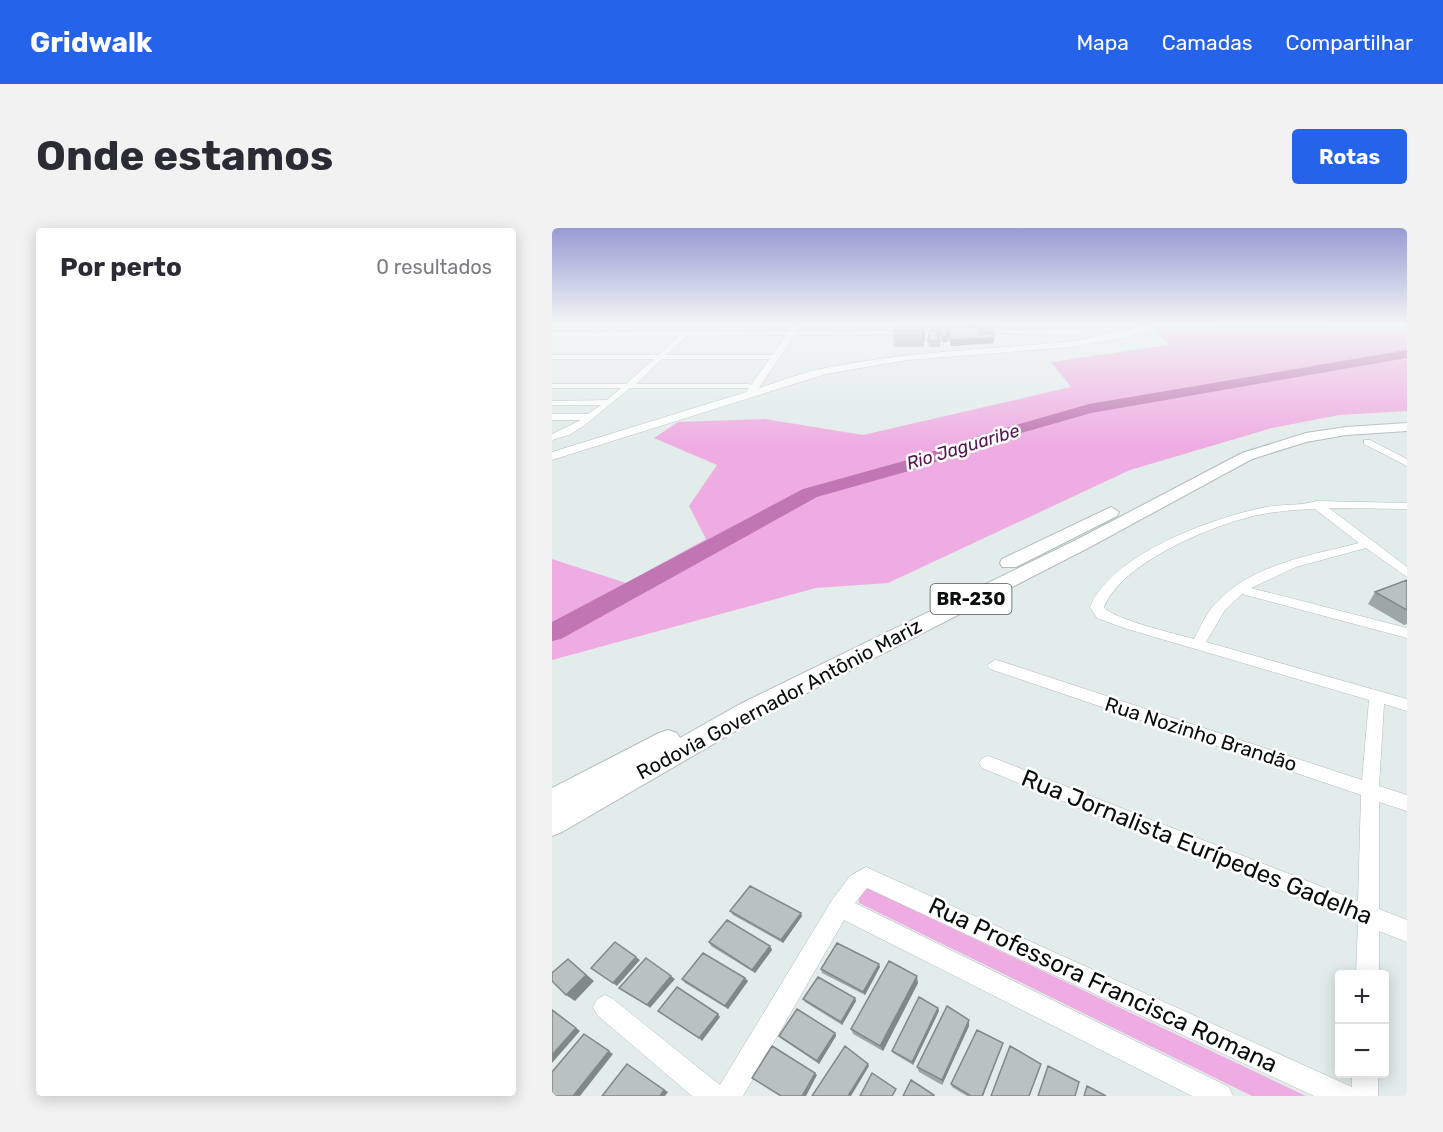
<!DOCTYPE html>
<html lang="pt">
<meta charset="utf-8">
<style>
body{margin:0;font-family:Rubik,sans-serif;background:#f2f2f3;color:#2b2b33}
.controls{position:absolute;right:18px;bottom:18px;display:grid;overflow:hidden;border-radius:6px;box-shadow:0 3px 15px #0003}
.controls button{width:54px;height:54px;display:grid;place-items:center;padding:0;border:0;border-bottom:2px solid #e1e1e2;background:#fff;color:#2b2b33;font:30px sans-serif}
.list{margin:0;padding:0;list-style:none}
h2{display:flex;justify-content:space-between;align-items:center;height:78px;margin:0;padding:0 24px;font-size:26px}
h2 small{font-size:20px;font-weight:400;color:#7c7c81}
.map{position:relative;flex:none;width:855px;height:868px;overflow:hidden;border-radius:6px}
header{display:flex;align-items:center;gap:36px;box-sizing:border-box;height:84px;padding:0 30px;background:#2563eb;color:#fff}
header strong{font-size:28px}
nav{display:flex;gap:33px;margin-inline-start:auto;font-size:21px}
.intro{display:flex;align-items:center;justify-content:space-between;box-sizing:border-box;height:144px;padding:0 36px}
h1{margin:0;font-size:42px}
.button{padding:15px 27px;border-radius:6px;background:#2563eb;color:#fff;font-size:21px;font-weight:700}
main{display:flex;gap:36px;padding:0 36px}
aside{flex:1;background:#fff;border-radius:6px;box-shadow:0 3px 15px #0003}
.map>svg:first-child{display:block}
.green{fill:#eface2}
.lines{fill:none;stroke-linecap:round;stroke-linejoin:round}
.river{fill:#c076b2;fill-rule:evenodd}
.minor-casing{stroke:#b3bcba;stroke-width:1}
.major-casing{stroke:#b3bcba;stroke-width:1}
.highway-casing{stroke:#b3bcba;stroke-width:2}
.minor{fill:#fff;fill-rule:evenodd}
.major{fill:#fff;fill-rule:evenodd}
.highway{fill:#fff;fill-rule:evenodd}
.wall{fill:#9fa7a6}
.shaded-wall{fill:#828887}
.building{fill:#b9c2c1;stroke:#828887;stroke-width:1.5}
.labels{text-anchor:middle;stroke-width:5;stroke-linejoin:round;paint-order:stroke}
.far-water-label{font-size:18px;font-style:italic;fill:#57144e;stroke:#fff}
.shield{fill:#fff;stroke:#545656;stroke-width:1.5}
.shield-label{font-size:18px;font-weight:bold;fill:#0a0d0d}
.street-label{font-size:20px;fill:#0a0d0d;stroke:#fff}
.near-street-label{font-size:24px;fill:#0a0d0d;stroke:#fff}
</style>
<header>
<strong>Gridwalk</strong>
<nav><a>Mapa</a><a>Camadas</a><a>Compartilhar</a></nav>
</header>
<div class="intro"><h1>Onde estamos</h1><a class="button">Rotas</a></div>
<main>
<aside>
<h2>Por perto<small>0 resultados</small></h2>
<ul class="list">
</ul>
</aside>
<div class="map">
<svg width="855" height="868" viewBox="0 0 855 868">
<rect width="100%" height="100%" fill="#e2ecea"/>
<path class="green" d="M 666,95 L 855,101 L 855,183 L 787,187 L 720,200 L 578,242 L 336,355 L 264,360 L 0,432 L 0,331 L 74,355 L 154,311 L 137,278 L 165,237 L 102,210 L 126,194 L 213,191 L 311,207 L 519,159 L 499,134 L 618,117 L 603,102 L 663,99 Z
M 305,655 L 754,868 L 700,868 L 307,675 Z"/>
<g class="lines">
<path class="river" d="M 855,122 L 855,130 L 539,185 L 445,212 L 364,241 L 265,269 L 9,411 L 0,413 L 0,394 L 251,261 L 352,233 L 433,206 L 537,176 Z"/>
<defs>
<path id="minor" d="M 449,102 L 531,102 L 534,104 L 531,106 L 447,105 Z
M 342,103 L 344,106 L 135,108 L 114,127 L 223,127 L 227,129 L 223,131 L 110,131 L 84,156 L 197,156 L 201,158 L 197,160 L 78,160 L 33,197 L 17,207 L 0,212 L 0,206 L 29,192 L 0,192 L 0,186 L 36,186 L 49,177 L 0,177 L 0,173 L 55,172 L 69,160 L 0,160 L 0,156 L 74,156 L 102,131 L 0,131 L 0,127 L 106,127 L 127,108 L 0,108 L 0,104 Z
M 812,212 L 818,212 L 855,231 L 855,238 L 812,216 Z
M 764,273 L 855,275 L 855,281 L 777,280 L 855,339 L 855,349 L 814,320 L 744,339 L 699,360 L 855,400 L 855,410 L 690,366 L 673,382 L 654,414 L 855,471 L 855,483 L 832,476 L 827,558 L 855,567 L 855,583 L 827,574 L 827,681 L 855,692 L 855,714 L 827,703 L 827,746 L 804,746 L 806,694 L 430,540 L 427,535 L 430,530 L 436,528 L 442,530 L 806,673 L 809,567 L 438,441 L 435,437 L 443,432 L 448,433 L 810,552 L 817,472 L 572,400 L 545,390 L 538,379 C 561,325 660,290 714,279 C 730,276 749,278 764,273 ZM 763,281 L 807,315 C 760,327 702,336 667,372 C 656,382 649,397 642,411 C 624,406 560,391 552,379 C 569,337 648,303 690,291 C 713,284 739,282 763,281 Z
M 314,639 L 800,859 L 800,846 L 826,846 L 826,868 L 762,868 L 315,660 L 303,675 L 677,859 L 681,868 L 640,868 L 292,692 L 191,868 L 140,868 L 45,787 L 41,779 L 45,771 L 53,767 L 61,771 L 168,857 L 280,672 L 298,648 Z"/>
<path id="major" d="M 243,95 L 251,95 L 207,160 C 229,153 251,144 273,140 C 353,124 434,121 515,114 C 549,110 586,95 619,95 L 571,110 L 518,119 L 355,132 L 274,146 L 0,232 L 0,224 L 194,164 Z"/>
<path id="highway" d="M 855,195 L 855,203 L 794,207 L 754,214 L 700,231 L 538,319 L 206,490 L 10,604 L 0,608 L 0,560 L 107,505 L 116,502 L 125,505 L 128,510 L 188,476 L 526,311 L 690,225 L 754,205 L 794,199 Z
M 559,279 L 567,284 L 565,288 L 464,339 L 450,339 L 448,335 L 450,331 Z"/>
</defs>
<use href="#minor" class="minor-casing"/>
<use href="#major" class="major-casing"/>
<use href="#highway" class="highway-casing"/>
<use href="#minor" class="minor"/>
<use href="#major" class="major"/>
<use href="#highway" class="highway"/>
</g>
<path class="wall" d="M 372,95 L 373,108 L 371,119 L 342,119 L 341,103 Z
M 377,95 L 394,95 L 395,105 L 395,100 L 427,95 L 427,100 L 428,95 L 439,95 L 442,97 L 442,115 L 399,118 L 396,108 L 396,113 L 391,115 L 386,105 L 386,103 L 377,103 Z
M 376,113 L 388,113 L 388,119 L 377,119 Z
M 855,352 L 855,396 L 852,397 L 816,376 L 823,364 Z
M 178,683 L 250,688 L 231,715 L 181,687 Z
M 157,714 L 218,718 L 220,722 L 203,745 L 159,718 Z
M 328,739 L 313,767 L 270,745 L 269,741 Z
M 193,750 L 196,753 L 176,781 L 133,755 L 130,751 Z
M 366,755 L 331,823 L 301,806 L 299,801 Z
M 303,770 L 304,773 L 290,797 L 253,774 L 251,771 Z
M 387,783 L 361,837 L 341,825 L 340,823 Z
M 417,798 L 390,857 L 367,844 L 365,839 Z
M 283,805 L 284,808 L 267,836 L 230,811 L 227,808 Z
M 450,818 L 431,868 L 415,868 L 400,859 L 399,856 Z"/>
<path class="shaded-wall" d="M 372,95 L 373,108 L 371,119 L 370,102 Z
M 423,95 L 427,95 L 427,100 L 412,105 L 412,99 Z
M 396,108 L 396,113 L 391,115 L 391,109 Z
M 442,110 L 442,115 L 399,118 L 399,112 Z
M 249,685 L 250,688 L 231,715 L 229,712 Z
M 218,718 L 220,722 L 203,745 L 200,742 Z
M 84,729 L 88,732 L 65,758 L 61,755 Z
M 16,731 L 42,753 L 23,773 L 14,767 Z
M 327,736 L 328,739 L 313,767 L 311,764 Z
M 119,748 L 123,751 L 98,780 L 95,777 Z
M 365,748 L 366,755 L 331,823 L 328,818 Z
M 193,750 L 196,753 L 176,781 L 173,778 Z
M 303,770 L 304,773 L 290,797 L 289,794 Z
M 386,780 L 387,783 L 361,837 L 360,834 Z
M 0,781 L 28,803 L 0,835 Z
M 166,786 L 168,789 L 150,813 L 147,810 Z
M 417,792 L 417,798 L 390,857 L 390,852 Z
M 283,805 L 284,808 L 267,836 L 265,833 Z
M 32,806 L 61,826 L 28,868 L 21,868 Z
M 451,815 L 431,868 L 430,868 Z
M 316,836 L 317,838 L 299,868 L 296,868 Z
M 79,839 L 116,864 L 113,868 L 108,868 Z
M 263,845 L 265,847 L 254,868 L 250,868 Z"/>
<path class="building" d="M 345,95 L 372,95 L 370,102 L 341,103 Z
M 377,95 L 394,95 L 393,97 L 377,98 Z
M 412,95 L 423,95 L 412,99 L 427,100 L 428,106 L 442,105 L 442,110 L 399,112 L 395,100 Z
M 439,96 L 442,97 L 442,101 L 439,101 Z
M 386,100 L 394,100 L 396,108 L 391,109 Z
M 378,103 L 384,103 L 388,113 L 376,113 Z
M 855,352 L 855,382 L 823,364 Z
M 198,658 L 249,685 L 229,712 L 178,683 Z
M 175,692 L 218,718 L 200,742 L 157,714 Z
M 63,714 L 84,729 L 61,755 L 39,740 Z
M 285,715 L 327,736 L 311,764 L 269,741 Z
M 151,725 L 193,750 L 173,778 L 130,751 Z
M 94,730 L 119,748 L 95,777 L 67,760 Z
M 16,731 L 34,747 L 14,767 L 0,753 L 0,745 Z
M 337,733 L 365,748 L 328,818 L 299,801 Z
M 266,749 L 303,770 L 289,794 L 251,771 Z
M 125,759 L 166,786 L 147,810 L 106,783 Z
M 367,769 L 386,780 L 360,834 L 340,823 Z
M 395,778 L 417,792 L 390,852 L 365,839 Z
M 245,781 L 283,805 L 265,833 L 227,808 Z
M 0,782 L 24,800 L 0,827 Z
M 425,802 L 451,815 L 430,868 L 419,868 L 399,856 Z
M 32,806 L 57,823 L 21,868 L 0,868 L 0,844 Z
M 220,818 L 263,845 L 250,868 L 229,868 L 200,850 Z
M 293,818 L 316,836 L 296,868 L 260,868 Z
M 458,818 L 489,836 L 477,868 L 439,868 Z
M 75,836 L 112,862 L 108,868 L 50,868 Z
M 496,838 L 527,854 L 523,868 L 486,868 Z
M 320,845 L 344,861 L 340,868 L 308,868 Z
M 359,852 L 382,867 L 382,868 L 351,868 Z
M 535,858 L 554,868 L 532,868 Z"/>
<linearGradient id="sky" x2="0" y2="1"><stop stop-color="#989bd2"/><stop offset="0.44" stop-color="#f2f6f6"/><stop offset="1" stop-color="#f2f6f6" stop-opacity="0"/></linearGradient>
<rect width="855" height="217" fill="url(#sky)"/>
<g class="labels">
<g class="far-water-label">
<text transform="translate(411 219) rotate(-17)" y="6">Rio Jaguaribe</text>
</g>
<rect class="shield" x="378.5" y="356" width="81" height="30" rx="4.5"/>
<g class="shield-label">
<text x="419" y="377">BR-230</text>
</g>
<g class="street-label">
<text transform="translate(227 471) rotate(-28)" y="7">Rodovia Governador Antônio Mariz</text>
<text transform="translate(649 506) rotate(18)" y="7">Rua Nozinho Brandão</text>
</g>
<g class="near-street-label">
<text transform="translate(645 619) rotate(22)" y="8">Rua Jornalista Eurípedes Gadelha</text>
<text transform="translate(551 757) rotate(25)" y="8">Rua Professora Francisca Romana</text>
</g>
</g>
</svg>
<div class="controls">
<button>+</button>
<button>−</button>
</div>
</div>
</main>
